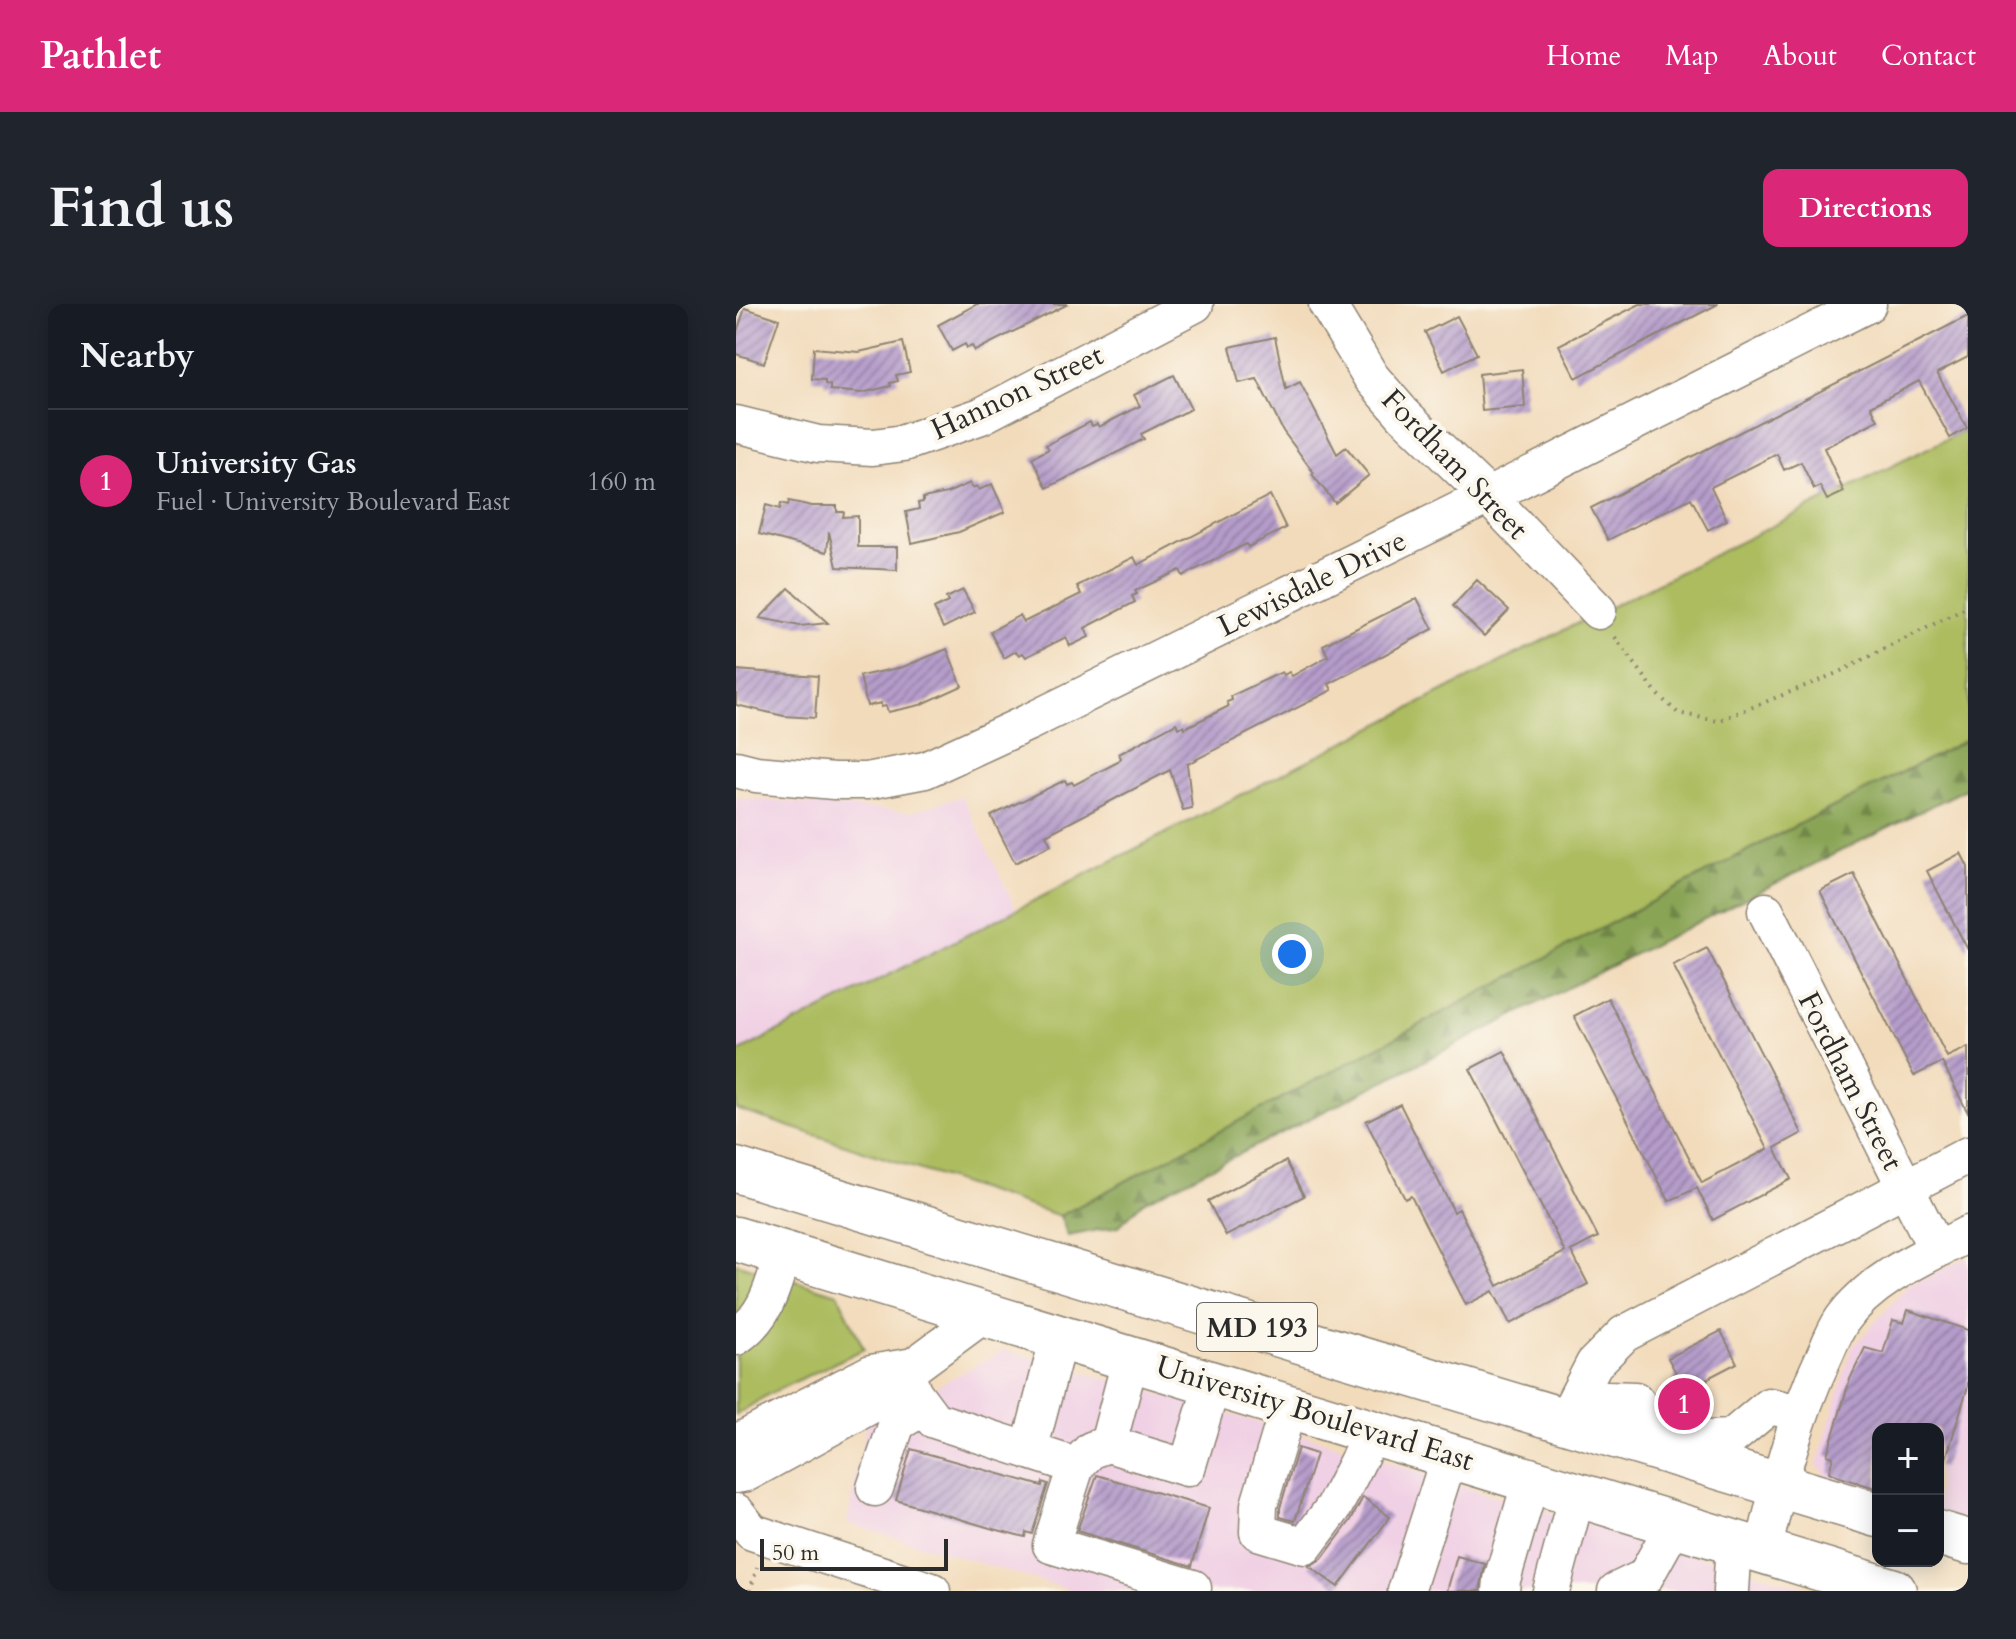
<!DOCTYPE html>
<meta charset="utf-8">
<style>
body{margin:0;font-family:Cardo,serif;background:#20242c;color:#f1f3f6}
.controls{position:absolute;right:24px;bottom:24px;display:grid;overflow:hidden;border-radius:16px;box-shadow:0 4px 20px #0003}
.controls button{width:72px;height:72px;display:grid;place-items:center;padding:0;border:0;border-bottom:2px solid #363941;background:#171b24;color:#f1f3f6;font:40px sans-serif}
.scale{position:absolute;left:24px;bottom:20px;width:188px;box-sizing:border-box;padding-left:8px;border:4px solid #2b2b2b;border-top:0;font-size:22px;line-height:28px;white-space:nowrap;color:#2b2b2b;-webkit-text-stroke:6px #fbf7ec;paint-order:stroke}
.you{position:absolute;left:556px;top:650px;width:28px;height:28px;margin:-20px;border:6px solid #fff;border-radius:50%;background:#1a73e8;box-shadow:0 0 0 12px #1a73e833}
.badge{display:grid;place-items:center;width:52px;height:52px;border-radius:50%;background:#db2777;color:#fff;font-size:26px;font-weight:700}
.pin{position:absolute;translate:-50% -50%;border:4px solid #fff;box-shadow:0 2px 8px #0006}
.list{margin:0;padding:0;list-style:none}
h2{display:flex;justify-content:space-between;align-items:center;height:104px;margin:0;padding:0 32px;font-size:34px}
h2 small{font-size:26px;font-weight:400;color:#9ea1a6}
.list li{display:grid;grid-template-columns:52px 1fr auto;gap:24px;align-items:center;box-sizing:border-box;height:144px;padding:0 32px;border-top:2px solid #363941}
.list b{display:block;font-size:30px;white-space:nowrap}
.list p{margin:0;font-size:26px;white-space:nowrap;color:#9ea1a6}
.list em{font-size:26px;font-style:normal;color:#9ea1a6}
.map{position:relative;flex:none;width:1232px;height:1287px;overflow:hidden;border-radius:16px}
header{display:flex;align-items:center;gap:48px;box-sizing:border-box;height:112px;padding:0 40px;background:#db2777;color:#fff}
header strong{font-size:38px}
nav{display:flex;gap:44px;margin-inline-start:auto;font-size:28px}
.intro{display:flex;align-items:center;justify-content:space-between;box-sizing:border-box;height:192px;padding:0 48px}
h1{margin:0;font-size:56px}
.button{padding:20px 36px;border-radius:16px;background:#db2777;color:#fff;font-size:28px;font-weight:700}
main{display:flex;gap:48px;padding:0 48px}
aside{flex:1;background:#171b24;border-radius:16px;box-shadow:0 4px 20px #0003}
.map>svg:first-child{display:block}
.built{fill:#f0d0e4}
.grass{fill:#acbc5e;stroke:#6c7444;stroke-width:2}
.forest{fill:url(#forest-firs);stroke:#5a6840;stroke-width:2}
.building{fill:url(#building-hatch)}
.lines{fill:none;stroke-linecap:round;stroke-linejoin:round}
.minor-casing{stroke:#8e8373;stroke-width:39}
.major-casing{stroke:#8e8373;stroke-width:47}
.path{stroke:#8e8373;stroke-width:4;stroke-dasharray:2 6;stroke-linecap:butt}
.minor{stroke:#fff;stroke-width:36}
.major{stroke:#fff;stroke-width:44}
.labels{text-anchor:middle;stroke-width:8;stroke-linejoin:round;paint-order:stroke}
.shield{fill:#fbf7ec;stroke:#696865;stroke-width:2}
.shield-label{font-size:28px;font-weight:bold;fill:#2b2b2b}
.street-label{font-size:30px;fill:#2b2b2b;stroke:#fbf7ec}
</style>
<header>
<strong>Pathlet</strong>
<nav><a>Home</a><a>Map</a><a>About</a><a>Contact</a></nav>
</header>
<div class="intro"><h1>Find us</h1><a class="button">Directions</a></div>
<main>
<aside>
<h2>Nearby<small></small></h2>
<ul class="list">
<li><span class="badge">1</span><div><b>University Gas</b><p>Fuel · University Boulevard East</p></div><em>160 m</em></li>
</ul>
</aside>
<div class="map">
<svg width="1232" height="1287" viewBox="0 0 1232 1287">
<defs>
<pattern id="forest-firs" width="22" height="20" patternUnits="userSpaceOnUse" patternTransform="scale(2)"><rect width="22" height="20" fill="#89a455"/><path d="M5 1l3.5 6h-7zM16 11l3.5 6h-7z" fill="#708647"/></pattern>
<pattern id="building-hatch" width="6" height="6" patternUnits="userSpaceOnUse" patternTransform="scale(2)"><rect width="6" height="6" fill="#b59cca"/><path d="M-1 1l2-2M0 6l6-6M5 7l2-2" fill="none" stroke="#937fa4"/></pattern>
</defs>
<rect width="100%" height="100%" fill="#fbf7ec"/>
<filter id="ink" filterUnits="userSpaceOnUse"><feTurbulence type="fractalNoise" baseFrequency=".0125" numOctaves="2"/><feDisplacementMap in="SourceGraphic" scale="16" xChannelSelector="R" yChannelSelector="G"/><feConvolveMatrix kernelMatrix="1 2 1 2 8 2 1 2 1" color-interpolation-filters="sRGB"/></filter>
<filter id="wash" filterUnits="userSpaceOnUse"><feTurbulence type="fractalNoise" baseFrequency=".006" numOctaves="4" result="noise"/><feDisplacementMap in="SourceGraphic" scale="32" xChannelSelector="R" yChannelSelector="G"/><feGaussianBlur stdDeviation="1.8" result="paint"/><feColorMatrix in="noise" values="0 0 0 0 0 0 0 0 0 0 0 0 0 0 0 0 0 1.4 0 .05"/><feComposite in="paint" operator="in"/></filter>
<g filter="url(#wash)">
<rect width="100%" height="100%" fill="#f2dbbb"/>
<path class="built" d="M 226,492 L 281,607 L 0,749 L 0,494 L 175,508 Z
M 1232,953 L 1232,1217 L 1202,1209 L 1202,1125 L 1142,1125 L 1142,1193 L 1096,1181 L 1081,1161 L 1116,1044 L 1172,982 Z
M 268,1046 L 581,1135 L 731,1184 L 1080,1287 L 338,1287 L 111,1219 L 130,1121 Z"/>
<path class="grass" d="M 1232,124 L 1232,435 L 1030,537 L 324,912 L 0,805 L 0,749 L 800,340 Z
M 0,959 L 102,990 L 128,1045 L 33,1090 L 0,1111 Z"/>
<path class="forest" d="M 1232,435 L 1232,484 C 956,619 683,761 407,898 L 383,922 L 332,932 L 324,912 L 1030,537 Z"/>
<g id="blocks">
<path class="building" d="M 241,0 L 332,0 L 239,47 L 236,42 L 231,44 L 229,40 L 216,47 L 202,21 Z
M 904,0 L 982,0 L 840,74 L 823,41 Z
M 9,4 L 43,15 L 28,59 L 0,50 L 0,31 Z
M 721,12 L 741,50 L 708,67 L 689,28 Z
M 1232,12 L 1232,53 L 1201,69 L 1231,124 L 1214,134 L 1183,77 L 1135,102 L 1142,116 L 1088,144 L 1108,188 L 1091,196 L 1084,182 L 1078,185 L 1065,158 L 1048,166 L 1041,150 L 975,183 L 991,216 L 972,226 L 955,194 L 872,236 L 855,204 Z
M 539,33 L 550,85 L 564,78 L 601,150 L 610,143 L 633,171 L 599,199 L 576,170 L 578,169 L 547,127 L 521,75 L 503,79 L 494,43 Z
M 167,38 L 174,68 L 160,71 L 162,77 L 154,79 L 155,82 L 125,89 L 94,86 L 94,81 L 89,80 L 89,76 L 76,75 L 78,44 L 123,48 Z
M 786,65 L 789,103 L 746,107 L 743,70 Z
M 438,71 L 455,105 L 405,130 L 408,135 L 311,184 L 296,154 L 313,145 L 310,141 L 354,118 L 356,122 L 361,120 L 363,123 L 404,102 L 398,91 Z
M 234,179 L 236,184 L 241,182 L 243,186 L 256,180 L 269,208 L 223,228 L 176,239 L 170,208 L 183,205 L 182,199 L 187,198 L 187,194 L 211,189 Z
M 534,191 L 550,224 L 512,243 L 510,240 L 447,272 L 444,266 L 399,287 L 401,290 L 396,292 L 399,298 L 349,324 L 353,333 L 334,342 L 330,333 L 290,353 L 287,349 L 283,351 L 280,347 L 268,354 L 254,328 L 284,311 L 288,318 L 345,290 L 341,282 L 398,253 L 402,261 Z
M 53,197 L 76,202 L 101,202 L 101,208 L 108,208 L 107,213 L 122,212 L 122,243 L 161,243 L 161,266 L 101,263 L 93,228 L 91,248 L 23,230 L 30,201 L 44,205 L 45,199 L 52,201 Z
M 741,276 L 773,306 L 748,332 L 717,302 Z
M 53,284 L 92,319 L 64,322 L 24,314 Z
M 227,286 L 239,308 L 207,324 L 198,305 L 212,298 L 210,294 Z
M 681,294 L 697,325 L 593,380 L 596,386 L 451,460 L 456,504 L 447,506 L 434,466 L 310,531 L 315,541 L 279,559 L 255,512 L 329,476 L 331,480 L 336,478 L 338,481 L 382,458 L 385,454 L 383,450 L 440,419 L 443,424 L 448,421 L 449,424 L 493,402 L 491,398 L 496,396 L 495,392 L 546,368 L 548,371 L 553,368 L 556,372 L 592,352 L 587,341 Z
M 211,345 L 226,382 L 184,401 L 152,408 L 150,402 L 145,403 L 145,399 L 131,402 L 124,372 L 167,363 Z
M 0,366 L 82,372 L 79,414 L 48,412 L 0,401 Z
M 1225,549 L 1232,563 L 1232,646 L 1191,567 Z
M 1118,570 L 1211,753 L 1232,743 L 1232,809 L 1206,758 L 1178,772 L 1084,587 Z
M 971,644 L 1066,829 L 1039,844 L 1055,875 L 977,916 L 961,884 L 933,897 L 838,712 L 872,694 L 966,879 L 1032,845 L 937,661 Z
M 768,747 L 862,933 L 835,947 L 852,980 L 774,1020 L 757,987 L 730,1001 L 675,892 L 669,895 L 630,817 L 664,800 L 718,908 L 723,905 L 762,982 L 829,948 L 734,765 Z
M 550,857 L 568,892 L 490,932 L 472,897 Z
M 1172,1006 L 1232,1026 L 1232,1082 L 1207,1164 L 1202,1163 L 1202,1125 L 1142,1125 L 1142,1185 L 1101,1172 L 1093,1168 L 1097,1153 L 1091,1151 L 1114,1075 L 1129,1044 L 1147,1049 L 1157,1016 L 1168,1019 Z
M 985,1027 L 1001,1059 L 972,1074 L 962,1111 L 931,1101 L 940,1069 L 932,1054 Z
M 562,1144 L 580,1150 L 559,1217 L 544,1213 L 544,1204 Z
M 175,1145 L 306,1182 L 307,1178 L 312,1180 L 296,1230 L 290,1228 L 289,1233 L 254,1224 L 160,1196 Z
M 361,1171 L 473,1204 L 456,1262 L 341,1227 Z
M 627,1193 L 654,1213 L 602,1283 L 573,1262 L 586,1255 L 615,1216 Z
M 721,1252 L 749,1260 L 744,1287 L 711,1287 Z"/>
</g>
</g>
<g filter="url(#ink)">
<use href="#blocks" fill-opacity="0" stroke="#8e8373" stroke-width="2"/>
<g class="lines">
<defs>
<path id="minor" d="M 591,0 L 635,73 L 667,110 L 752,192 L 862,307
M 0,120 L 82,140 L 137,143 L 168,139 L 245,112 L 459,0
M 0,465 L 20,470 L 98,477 L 131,477 L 189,466 L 291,419 L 752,192 L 1132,0
M 1030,607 L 1201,946
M 0,1033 C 31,1012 37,982 47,949
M 395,1053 L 372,1140 L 451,1164 L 477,1078
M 170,1072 L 178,1089 L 198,1116 L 340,1162
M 842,1094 L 899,1096 L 918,1119 L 970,1135 L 995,1134 L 1033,1102 L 1065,1109
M 553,1101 L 523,1201 L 522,1228 L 569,1242 L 598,1203 L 637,1127
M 829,1116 L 858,1060 L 888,1030 L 1232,851
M 0,1139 L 135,1069 L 178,1062
M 372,1140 L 355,1146 L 340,1162 L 315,1241 L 457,1284
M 293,1147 L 323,1032
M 0,1171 L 11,1169 L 152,1092 L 178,1062 L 250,1009
M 139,1184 L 161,1119 L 188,1103
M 0,1208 L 16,1228 L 196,1287
M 1027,1248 C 1042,1182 1058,1116 1087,1055 C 1093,1042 1098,1028 1106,1016 C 1135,975 1189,952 1232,930
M 670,1287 L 714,1150
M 765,1287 L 766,1276 L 795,1176
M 815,1287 L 841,1190
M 880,1287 L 909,1273 L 938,1221
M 995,1287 L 998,1239"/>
<path id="major" d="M 0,866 C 380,983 762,1095 1142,1211
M 0,935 L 1158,1287
M 1202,1229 L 1232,1238"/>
</defs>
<use href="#minor" class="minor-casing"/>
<use href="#major" class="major-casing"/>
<path class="path" d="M 879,333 L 923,392 L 942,409 L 982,417 L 1101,369 L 1232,303
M 14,1287 L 21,1263"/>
<use href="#minor" class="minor"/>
<use href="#major" class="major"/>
</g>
</g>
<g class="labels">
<rect class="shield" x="461" y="999" width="120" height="48" rx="6"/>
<g class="shield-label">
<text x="521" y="1033">MD 193</text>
</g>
<g class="street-label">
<text transform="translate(281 88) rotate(-25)" y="10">Hannon Street</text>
<text transform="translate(719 160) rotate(46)" y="10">Fordham Street</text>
<text transform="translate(576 279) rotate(-26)" y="10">Lewisdale Drive</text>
<text transform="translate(1115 777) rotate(63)" y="10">Fordham Street</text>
<text transform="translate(579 1109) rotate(17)" y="10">University Boulevard East</text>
</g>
</g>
</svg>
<div class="controls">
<button>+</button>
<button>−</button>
</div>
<div class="scale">50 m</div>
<div class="you"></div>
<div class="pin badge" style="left:948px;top:1100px">1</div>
</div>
</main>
